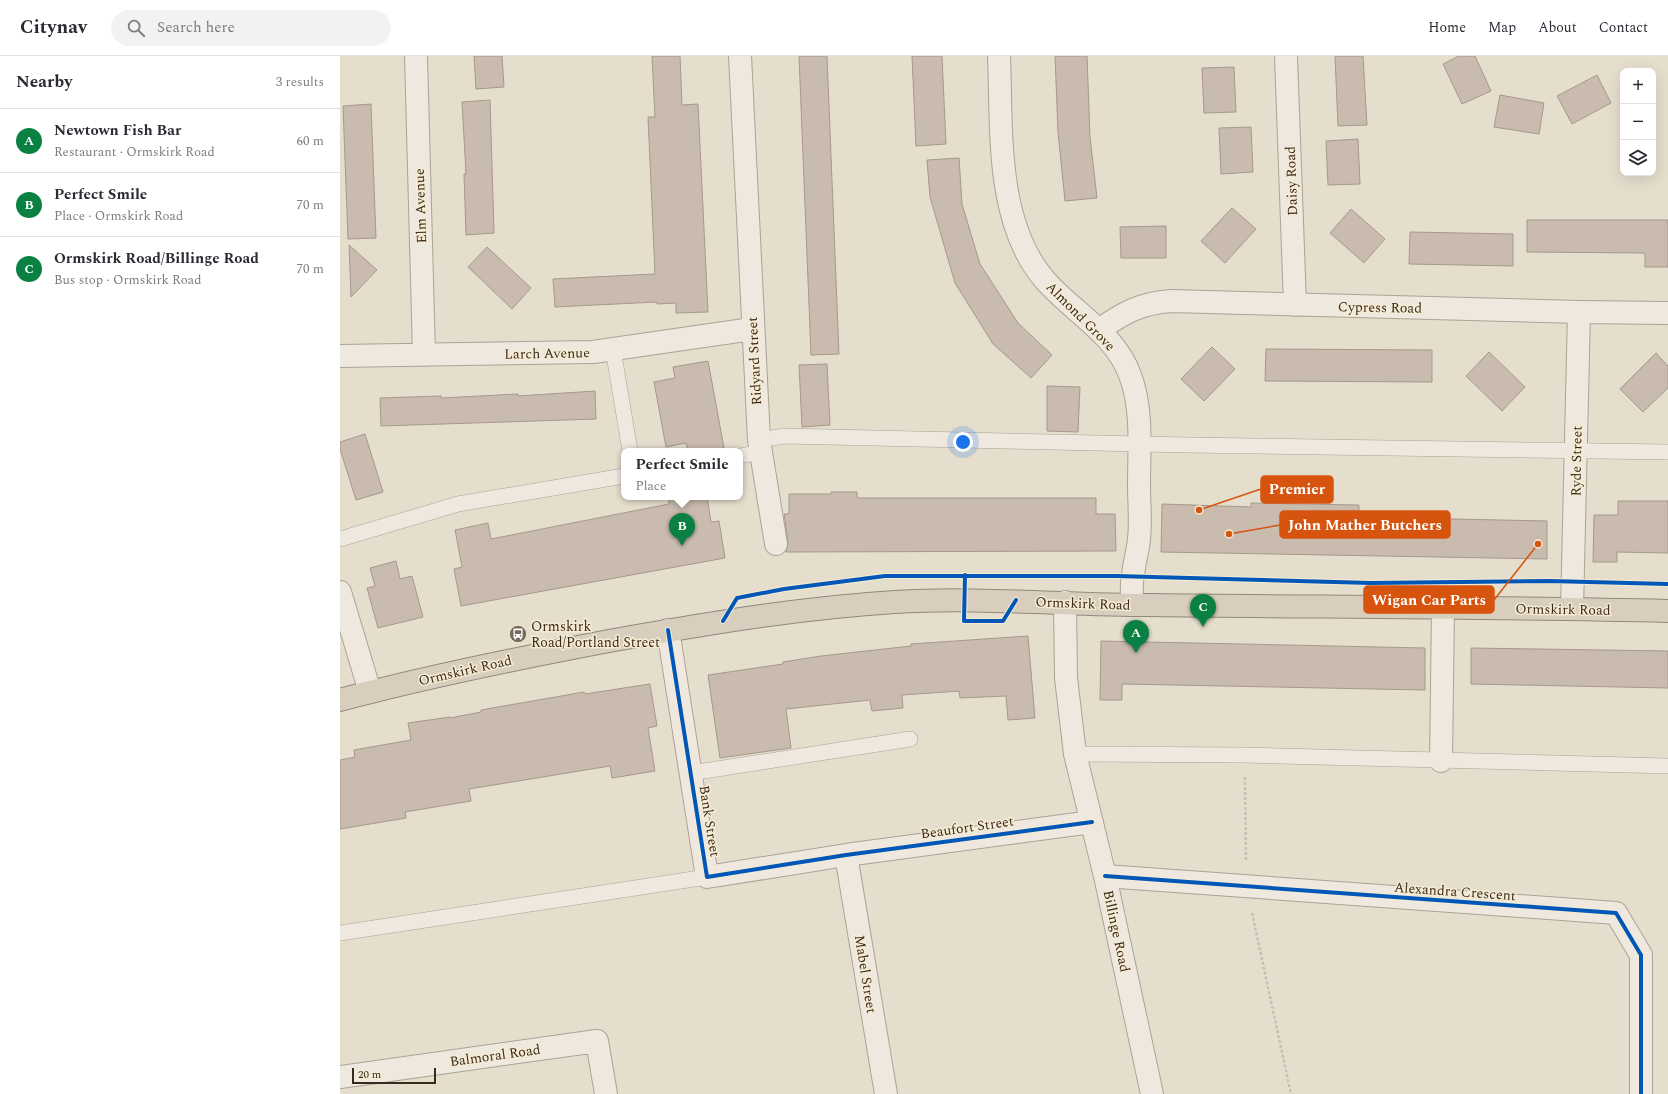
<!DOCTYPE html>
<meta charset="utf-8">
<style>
body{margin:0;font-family:Spectral,serif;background:#f2f2f3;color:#2b2b33}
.controls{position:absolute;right:12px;top:12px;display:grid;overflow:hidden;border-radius:8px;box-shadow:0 4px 16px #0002}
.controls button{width:36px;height:36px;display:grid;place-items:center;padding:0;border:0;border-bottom:1px solid #e1e1e2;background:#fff;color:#2b2b33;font:20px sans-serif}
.scale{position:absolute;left:12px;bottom:10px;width:84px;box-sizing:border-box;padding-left:4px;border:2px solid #3a2a1e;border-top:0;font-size:11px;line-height:14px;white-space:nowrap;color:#3a2a1e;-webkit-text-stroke:3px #f6ebd3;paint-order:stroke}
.you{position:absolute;left:623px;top:386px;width:14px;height:14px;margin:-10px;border:3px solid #fff;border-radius:50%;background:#1a73e8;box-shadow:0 0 0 6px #1a73e833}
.badge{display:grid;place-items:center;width:26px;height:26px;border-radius:50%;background:#0b8043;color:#fff;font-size:13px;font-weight:700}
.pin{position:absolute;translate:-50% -33px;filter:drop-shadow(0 1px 2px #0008)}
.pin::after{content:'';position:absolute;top:21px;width:14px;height:12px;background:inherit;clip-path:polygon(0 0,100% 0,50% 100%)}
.popup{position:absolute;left:281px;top:392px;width:122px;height:52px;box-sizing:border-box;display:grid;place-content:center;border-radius:8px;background:#fff;filter:drop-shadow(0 1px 3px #0005);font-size:13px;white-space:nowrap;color:#7c7c81}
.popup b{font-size:15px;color:#2b2b33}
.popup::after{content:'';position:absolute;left:50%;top:100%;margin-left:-8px;border:8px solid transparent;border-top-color:#fff}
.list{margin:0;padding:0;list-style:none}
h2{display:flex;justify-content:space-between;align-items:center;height:52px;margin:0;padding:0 16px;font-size:17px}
h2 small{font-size:13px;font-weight:400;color:#7c7c81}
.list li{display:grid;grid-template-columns:26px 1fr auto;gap:12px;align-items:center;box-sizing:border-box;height:64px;padding:0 16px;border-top:1px solid #e1e1e2}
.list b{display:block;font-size:15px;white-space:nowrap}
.list p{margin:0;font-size:13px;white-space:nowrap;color:#7c7c81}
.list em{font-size:13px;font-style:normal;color:#7c7c81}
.icon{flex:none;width:22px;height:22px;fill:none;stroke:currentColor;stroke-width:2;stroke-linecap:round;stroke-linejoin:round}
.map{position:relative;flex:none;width:1328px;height:1038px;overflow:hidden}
header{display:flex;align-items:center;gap:24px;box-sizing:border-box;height:56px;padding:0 20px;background:#fff;border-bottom:1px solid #e1e1e2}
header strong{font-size:19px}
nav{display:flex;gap:22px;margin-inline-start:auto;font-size:14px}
.search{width:280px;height:36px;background:#f2f2f3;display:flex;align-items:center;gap:10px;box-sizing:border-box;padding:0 14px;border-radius:22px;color:#7c7c81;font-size:15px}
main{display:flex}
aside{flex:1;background:#fff}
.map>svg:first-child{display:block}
.building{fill:#c9bbae;stroke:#a5998c}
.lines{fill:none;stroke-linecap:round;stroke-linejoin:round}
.lane-casing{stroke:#aaa396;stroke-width:16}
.street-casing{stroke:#aaa396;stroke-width:24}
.highway-casing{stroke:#90887d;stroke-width:24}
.path{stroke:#c6bfb6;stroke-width:2.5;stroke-dasharray:3 2;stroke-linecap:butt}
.lane{stroke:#eee8df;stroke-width:15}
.street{stroke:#eee8df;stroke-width:22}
.highway{stroke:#d9cebe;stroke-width:22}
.cycleway-casing{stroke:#f6ebd3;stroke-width:6}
.cycleway{stroke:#0057b8;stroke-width:4}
.labels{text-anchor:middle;stroke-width:3;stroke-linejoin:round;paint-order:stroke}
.street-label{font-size:14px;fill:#3a2a1e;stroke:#f6ebd3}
.poi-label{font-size:14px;fill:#3a2a1e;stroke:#f6ebd3;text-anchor:start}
.leader{fill:none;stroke:#d7540e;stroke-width:1.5}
.callout-dot{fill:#d7540e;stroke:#f6ebd3;stroke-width:1.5}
.callout{fill:#d7540e;stroke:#d7540e;stroke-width:1.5}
.callout-label{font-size:15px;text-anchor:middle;font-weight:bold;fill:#fff}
</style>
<header>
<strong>Citynav</strong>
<div class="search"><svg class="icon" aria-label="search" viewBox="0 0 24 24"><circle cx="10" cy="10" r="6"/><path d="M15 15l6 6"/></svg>Search here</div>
<nav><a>Home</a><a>Map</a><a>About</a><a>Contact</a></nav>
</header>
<main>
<aside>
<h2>Nearby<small>3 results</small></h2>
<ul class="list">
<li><span class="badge">A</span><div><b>Newtown Fish Bar</b><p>Restaurant · Ormskirk Road</p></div><em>60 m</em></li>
<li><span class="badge">B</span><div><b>Perfect Smile</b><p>Place · Ormskirk Road</p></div><em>70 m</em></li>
<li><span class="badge">C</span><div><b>Ormskirk Road/Billinge Road</b><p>Bus stop · Ormskirk Road</p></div><em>70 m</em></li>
</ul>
</aside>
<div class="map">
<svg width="1328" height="1038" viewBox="0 0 1328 1038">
<rect width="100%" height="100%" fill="#e5decd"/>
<path class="building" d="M 134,0 L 162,0 L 164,31 L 136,33 Z
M 312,0 L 340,0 L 342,49 L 358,48 L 368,256 L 336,257 L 336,247 L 317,248 L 317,246 L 215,251 L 213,223 L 315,218 L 308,61 L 315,61 Z
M 459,0 L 487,0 L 499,298 L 471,299 Z
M 572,0 L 602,0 L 606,88 L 576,90 Z
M 715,0 L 747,0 L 750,81 L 757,142 L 725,145 L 718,76 Z
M 995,0 L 1023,0 L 1027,69 L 998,70 Z
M 1119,0 L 1135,0 L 1151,35 L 1122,48 L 1103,8 Z
M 894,11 L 896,56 L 864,57 L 862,12 Z
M 1257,19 L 1271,47 L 1232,68 L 1217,40 Z
M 1160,39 L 1204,47 L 1199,78 L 1154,71 Z
M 150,44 L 154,177 L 126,179 L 124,118 L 126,118 L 122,46 Z
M 31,48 L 36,182 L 8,183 L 3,50 Z
M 911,71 L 913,116 L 881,118 L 879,72 Z
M 1018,83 L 1020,128 L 988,129 L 986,85 Z
M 619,102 L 622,148 L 640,208 L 678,267 L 712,299 L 691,322 L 653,288 L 615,227 L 590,141 L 587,104 Z
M 892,152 L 916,173 L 885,207 L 861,185 Z
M 1011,153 L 1045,183 L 1024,207 L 990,177 Z
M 1187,164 L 1328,164 L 1328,211 L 1305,211 L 1305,197 L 1187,196 Z
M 826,170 L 826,202 L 781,202 L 780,171 Z
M 1070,176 L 1173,178 L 1173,210 L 1069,208 Z
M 9,189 L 37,214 L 11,241 Z
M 147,191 L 191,232 L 172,253 L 128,211 Z
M 872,291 L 895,313 L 864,345 L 841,323 Z
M 926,293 L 1092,294 L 1092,326 L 925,325 Z
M 1149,296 L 1185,331 L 1162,355 L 1126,320 Z
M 1316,297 L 1328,310 L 1328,332 L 1303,356 L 1280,333 Z
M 368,305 L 384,392 L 368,395 L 348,395 L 346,387 L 326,391 L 314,326 L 335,322 L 333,311 Z
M 487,308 L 490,369 L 462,371 L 459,309 Z
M 707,330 L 740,331 L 738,376 L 707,375 Z
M 255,335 L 256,363 L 41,370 L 40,342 L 101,340 L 101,342 L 178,338 L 178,340 Z
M 25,378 L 43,436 L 16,444 L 0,393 L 0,386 Z
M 491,436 L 517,436 L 517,442 L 756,442 L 756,458 L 775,458 L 776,495 L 446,496 L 448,486 L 444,458 L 449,458 L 449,438 L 491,438 Z
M 347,441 L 367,441 L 371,466 L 379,465 L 385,502 L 121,550 L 114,513 L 122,511 L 115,474 L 148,467 L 151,483 L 329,448 L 329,444 Z
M 1278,445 L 1328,445 L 1328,497 L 1277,496 L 1277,506 L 1253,506 L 1254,459 L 1278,459 Z
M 911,447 L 1019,449 L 1019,461 L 1207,465 L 1207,503 L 821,496 L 822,448 L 911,451 Z
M 56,505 L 60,523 L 72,520 L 83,561 L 38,572 L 27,532 L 35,530 L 30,512 Z
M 688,580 L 695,662 L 668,664 L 666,640 L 620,642 L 619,635 L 562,639 L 563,652 L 532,655 L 530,644 L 446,653 L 451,692 L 380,702 L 368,619 L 443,608 L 443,606 L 481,600 L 571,590 L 571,588 Z
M 761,585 L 1085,592 L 1085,634 L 782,628 L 782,644 L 760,644 Z
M 1131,592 L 1328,595 L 1328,632 L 1131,628 Z
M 310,628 L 317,670 L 308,672 L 315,715 L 272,722 L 270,710 L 129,733 L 131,745 L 65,756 L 66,762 L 0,773 L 0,704 L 15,701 L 14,694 L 71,684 L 68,667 L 110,661 L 110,662 L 141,656 L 141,654 L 244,636 L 245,638 Z"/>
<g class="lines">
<defs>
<path id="lane" d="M 273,293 L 290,395
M 419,384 L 444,380 L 848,389 L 1328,396
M 400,400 L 420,396
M 0,483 L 118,448 L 284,420
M 735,698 L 904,699 L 1328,710
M 351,717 L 570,683
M 0,877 L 367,821"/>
<path id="street" d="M 76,0 L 84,299
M 400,0 L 419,384 L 436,488
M 659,0 C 662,72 655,165 704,223 C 731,255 775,277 790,319 C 803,354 799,392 799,429 C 799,447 801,466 799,483 C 798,495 794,507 793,519 C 791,529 792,539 792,549
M 946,0 L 955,249
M 759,274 C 783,257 801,247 831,245 L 1239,256 L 1328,257
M 0,300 L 253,296 L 412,273
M 0,536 L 30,636
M 725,546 L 726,622 L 735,698 L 765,820 L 812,1038
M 1232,553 L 1239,256
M 328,574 L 367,821 L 506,799 L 752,766
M 1101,705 L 1103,552
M 506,799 L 546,1038
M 765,820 L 1276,857 L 1301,899 L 1301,1038
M 0,1021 L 257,985 L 266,1038"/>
<path id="highway" d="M 0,644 C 89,620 179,602 269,585 C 364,568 459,552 555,546 C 641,541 725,549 811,549 C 983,551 1156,551 1328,555"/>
</defs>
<use href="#lane" class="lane-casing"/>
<use href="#street" class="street-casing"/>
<use href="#highway" class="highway-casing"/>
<path class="path" d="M 905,721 L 906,804
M 912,857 L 951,1038"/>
<use href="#lane" class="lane"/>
<use href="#street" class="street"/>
<use href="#highway" class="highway"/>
<defs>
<path id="cycleway" d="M 625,519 L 624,565 L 663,565 L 676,544
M 383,565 L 397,542 L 444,533 L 545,520 L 776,520 L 1031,527 L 1209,525 L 1328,528
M 328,574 L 367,821 L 506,799 L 752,766
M 765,820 L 1276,857 L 1301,899 L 1301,1038"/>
</defs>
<use href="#cycleway" class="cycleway-casing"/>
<use href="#cycleway" class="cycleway"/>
</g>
<defs>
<symbol id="bus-disc" viewBox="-11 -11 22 22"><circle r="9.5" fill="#76695b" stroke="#f6ebd3"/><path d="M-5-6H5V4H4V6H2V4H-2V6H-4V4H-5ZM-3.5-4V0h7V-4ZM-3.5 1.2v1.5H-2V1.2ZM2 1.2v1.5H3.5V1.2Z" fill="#fff"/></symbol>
</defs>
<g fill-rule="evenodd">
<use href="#bus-disc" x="168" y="568" width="20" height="20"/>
</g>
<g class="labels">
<g class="street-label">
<text transform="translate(951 125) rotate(-92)" y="5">Daisy Road</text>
<text transform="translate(80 150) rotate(-92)" y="5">Elm Avenue</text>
<text transform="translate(1040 251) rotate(1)" y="5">Cypress Road</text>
<text transform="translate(741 260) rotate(45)" y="5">Almond Grove</text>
<text transform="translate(207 297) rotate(-1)" y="5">Larch Avenue</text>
<text transform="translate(414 305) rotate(-93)" y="5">Ridyard Street</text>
<text transform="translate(1236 405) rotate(-89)" y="5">Ryde Street</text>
<text transform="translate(743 547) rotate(2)" y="5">Ormskirk Road</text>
<text transform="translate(1223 553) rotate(1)" y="5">Ormskirk Road</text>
<text transform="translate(125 614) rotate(-13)" y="5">Ormskirk Road</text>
<text transform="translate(370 765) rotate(81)" y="5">Bank Street</text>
<text transform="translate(627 771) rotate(-8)" y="5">Beaufort Street</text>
<text transform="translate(1115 835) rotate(4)" y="5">Alexandra Crescent</text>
<text transform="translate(777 875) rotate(78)" y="5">Billinge Road</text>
<text transform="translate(526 918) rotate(81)" y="5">Mabel Street</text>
<text transform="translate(155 999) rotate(-8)" y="5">Balmoral Road</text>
</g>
<g class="poi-label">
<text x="191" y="575">Ormskirk<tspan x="191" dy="16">Road/Portland Street</tspan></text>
</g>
</g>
<path class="leader" d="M859 454L921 433M889 478L940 469M1198 488L1154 544"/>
<g class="callout-dot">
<circle cx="859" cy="454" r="4"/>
<circle cx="889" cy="478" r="4"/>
<circle cx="1198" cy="488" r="4"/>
</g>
<g class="callout">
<rect x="921" y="420" width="72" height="27" rx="4"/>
<rect x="940" y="455" width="170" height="27" rx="4"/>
<rect x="1024" y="530" width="130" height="27" rx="4"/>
</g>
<g class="callout-label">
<text x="957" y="438">Premier</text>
<text x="1025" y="474">John Mather Butchers</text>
<text x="1089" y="549">Wigan Car Parts</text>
</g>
</svg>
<div class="controls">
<button>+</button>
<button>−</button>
<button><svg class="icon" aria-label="layers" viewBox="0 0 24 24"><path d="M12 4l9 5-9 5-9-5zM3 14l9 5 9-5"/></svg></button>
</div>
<div class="scale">20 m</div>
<div class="you"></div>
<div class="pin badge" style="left:796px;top:597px">A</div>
<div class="pin badge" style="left:342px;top:490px">B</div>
<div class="popup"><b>Perfect Smile</b>Place</div>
<div class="pin badge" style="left:863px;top:571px">C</div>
</div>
</main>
